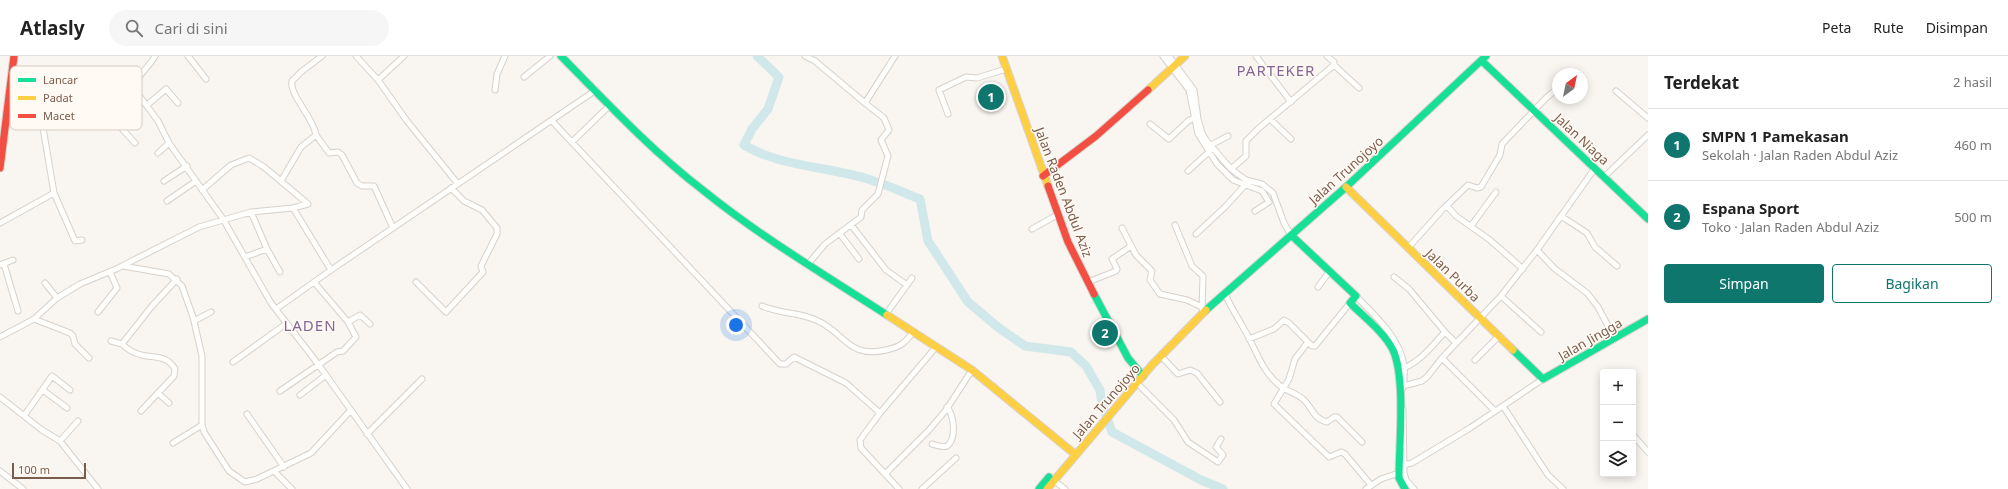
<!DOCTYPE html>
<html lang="id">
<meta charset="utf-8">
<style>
body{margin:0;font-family:"Noto Sans",sans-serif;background:#f6f6f6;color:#222}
.controls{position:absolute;right:12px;bottom:12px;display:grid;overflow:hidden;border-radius:4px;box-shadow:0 2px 10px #0003}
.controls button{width:36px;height:36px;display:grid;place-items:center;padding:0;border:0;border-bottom:1px solid #e0e0e0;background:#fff;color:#222;font:20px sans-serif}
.compass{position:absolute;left:1552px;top:12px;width:36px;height:36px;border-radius:50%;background:#fff;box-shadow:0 2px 10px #0003;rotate:33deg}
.scale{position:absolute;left:12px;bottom:10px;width:74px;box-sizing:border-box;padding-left:4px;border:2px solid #7a5c4d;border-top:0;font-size:11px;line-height:14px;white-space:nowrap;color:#7a5c4d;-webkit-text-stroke:3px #fffaf3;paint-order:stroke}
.you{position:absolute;left:736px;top:269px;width:14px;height:14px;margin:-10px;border:3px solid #fff;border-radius:50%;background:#1a73e8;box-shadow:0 0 0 6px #1a73e833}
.badge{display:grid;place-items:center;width:26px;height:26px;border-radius:50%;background:#0f766e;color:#fff;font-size:13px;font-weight:700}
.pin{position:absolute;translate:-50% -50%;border:2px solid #fff;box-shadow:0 1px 4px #0006}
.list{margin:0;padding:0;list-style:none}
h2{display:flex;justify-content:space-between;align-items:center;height:52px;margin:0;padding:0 16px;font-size:17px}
h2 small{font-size:13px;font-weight:400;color:#767676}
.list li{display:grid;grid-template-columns:26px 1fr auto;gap:12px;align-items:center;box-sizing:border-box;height:72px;padding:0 16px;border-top:1px solid #e0e0e0}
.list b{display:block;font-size:15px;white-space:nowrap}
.list p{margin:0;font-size:13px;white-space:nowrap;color:#767676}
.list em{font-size:13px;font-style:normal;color:#767676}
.actions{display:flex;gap:8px;padding:12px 16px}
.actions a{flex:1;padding:9px 0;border:1px solid #0f766e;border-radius:4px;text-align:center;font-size:14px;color:#0f766e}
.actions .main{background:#0f766e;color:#fff}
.icon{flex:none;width:22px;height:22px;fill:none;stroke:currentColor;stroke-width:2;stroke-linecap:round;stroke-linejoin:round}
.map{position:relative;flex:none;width:1648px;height:433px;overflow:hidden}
header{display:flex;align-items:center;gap:24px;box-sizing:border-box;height:56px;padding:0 20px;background:#fff;border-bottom:1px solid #e0e0e0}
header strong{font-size:19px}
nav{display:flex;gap:22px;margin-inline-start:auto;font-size:14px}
.search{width:280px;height:36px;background:#f6f6f6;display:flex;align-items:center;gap:10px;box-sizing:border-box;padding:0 14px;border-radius:22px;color:#767676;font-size:15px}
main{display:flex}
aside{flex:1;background:#fff}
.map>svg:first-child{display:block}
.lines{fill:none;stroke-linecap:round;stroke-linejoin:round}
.river{stroke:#d0e8ea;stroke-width:9}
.street-casing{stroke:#d7d1cb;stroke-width:7}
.fast-casing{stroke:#d9d2cb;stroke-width:9}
.slow-casing{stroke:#d9d2cb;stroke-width:9}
.jam-casing{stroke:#d9d2cb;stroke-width:9}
.street{stroke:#fefefd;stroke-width:5}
.fast{stroke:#16e098;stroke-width:7}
.slow{stroke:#ffcf43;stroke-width:7}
.jam{stroke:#f24e42;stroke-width:7}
.labels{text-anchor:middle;stroke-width:3;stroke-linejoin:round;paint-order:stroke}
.street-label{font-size:13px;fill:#7a5c4d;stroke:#fffaf3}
.quarter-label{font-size:15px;letter-spacing:1px;fill:#846695;stroke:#fffaf3}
.key{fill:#fffaf3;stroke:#d7cbc1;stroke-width:1}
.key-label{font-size:11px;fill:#7a5c4d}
</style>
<header>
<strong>Atlasly</strong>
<div class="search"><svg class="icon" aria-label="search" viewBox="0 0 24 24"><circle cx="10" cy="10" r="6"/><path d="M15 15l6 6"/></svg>Cari di sini</div>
<nav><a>Peta</a><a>Rute</a><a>Disimpan</a></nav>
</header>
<main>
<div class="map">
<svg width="1648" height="433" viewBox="0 0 1648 433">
<rect width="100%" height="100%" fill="#f9f5f0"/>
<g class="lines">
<path class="river" d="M 757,0 L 779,21 L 768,53 L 752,73 L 744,89 C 783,112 829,110 871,124 C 888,129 904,137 920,143 L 928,185 L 968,246 L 999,272 L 1025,290 L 1071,296 L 1086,310 L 1100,334 L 1102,348 L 1112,376 L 1201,424 L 1223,433"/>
<defs>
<path id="street" d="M 155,0 C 150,11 133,22 135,34 L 158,65 L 169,87 L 223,163 L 271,247 L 318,308 L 407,433
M 188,0 L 206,23
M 356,0 L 378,24 L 407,65 L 458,128
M 805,0 L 815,5 L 865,47 L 895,0
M 1163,0 L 1189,34 L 1198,78 L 1217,108 L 1233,124 L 1262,135 L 1269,146 L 1255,155
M 1169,0 L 1194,34 L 1198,63 L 1202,77 L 1206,84 L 1231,113 L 1246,124 L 1262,128 L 1273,137 L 1284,167 L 1291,179
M 1256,0 L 1291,46
M 1334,9 L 1359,32
M 524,21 L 550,0
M 378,24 L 404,0
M 101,30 L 114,38 L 120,34 L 135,34
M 1582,33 L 1584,30
M 495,34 L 497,18 L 505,0
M 1616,35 L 1648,62
M 147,49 L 166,33 L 178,47
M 948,58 L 939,34 L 966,21 L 977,22 L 1006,13
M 1270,63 L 1291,83
M 552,65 L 780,308 L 786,308 L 794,301 L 846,327 L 880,357
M 1150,68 L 1169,83 L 1188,65 L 1194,62
M 43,72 L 71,65 L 90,51 L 97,53 L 102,51 L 135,87
M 316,79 L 329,97 L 338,96 L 342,99 L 357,127 L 362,130 L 374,130 L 393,172
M 572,86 L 610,49
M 1211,89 L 1228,80
M 158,97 L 169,87
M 1231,113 L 1246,100 L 1246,85 L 1259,72 L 1334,9 L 1334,6 L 1327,0
M 1188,115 L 1211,94
M 1604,121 L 1648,79
M 164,125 L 187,110
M 281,125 L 301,91 L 316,79 C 314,62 289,39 292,25 L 301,16 L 322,0
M 54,137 L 75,185 L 82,184
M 167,145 L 196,125
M 1447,150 L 1456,160 L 1490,184 L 1523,213
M 293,152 L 331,214
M 251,156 L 267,193 L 280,216
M 1561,160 L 1587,177 L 1595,191 L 1617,210
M 0,167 L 54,137 L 40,54 L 34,52 L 7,59
M 1175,169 L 1192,210 L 1203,220 L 1202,253
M 852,170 L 886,214 L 907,229
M 1471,170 L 1496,136
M 1122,172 L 1136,199 L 1152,215 L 1150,224 L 1160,238 L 1187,244 L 1202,251
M 1032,173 L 1057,159
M 840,178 L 859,203
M 1196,178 L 1225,151 L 1245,129
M 1408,192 L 1442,154 L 1468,129 L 1477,132 L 1481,131 L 1500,99 L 1502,88 L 1546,42 L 1558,32
M 1537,194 L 1554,212 L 1587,237 L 1598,251 L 1615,283
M 245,201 L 267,193
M 809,207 L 825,188 L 861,161 L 862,154 L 878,138 L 888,100 L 881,84 L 889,74 L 884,62 L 865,47
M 4,208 L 18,255
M 0,209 L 13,204
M 123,210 L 169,218 L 182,230 L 193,261 L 202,300 L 202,369 L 204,376 L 229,415 L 245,426 L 257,423 L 311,397 L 351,354
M 1394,221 L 1409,233 L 1445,276
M 416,226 L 446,256 L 483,216 L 481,210 L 497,178 L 497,172 L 482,154 L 464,145 L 451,132
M 1088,226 L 1116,215 L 1117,213 L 1112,203 L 1131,190
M 45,227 L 57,242
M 1318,231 L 1329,216
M 1225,238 C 1232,254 1242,268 1250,284 C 1258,300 1264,316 1278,328 C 1285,335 1295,336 1304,344 C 1313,352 1312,362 1327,366 L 1334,361 L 1337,361 L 1362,386
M 1356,240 C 1375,260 1400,281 1404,310 C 1405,317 1404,325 1403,332
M 1501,240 L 1541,276
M 1350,247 L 1315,290 L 1312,290 L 1308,286 L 1295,303 L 1289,323 L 1274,348 L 1329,401 L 1341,396 L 1345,398 L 1371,429
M 762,250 C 780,258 799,256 816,264 C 845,276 847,303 886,294 C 900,291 905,287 913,276
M 276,253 L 331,214 L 596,34
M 98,256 L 117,232 L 110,216
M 886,258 L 912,222
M 34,263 L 70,277 L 73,280 L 75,288 L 89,302
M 194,265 L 211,256
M 348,266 L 360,259 L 370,268
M 0,281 L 34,263 L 57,242 L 80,228 L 116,213 L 199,171 L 251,156 L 293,152 L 308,148 L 264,111 L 249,102 L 231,109 L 202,134
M 1249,283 L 1274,273 L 1284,264 L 1289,267 L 1308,286
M 111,285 L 122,288
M 1161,300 L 1178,318 L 1190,314 L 1197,317 L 1220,346
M 1442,302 L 1495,355
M 1475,304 L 1499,280
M 233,306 L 287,267
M 1398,314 C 1418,309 1432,290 1445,276 L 1456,287
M 1136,326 L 1174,364 L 1188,386 L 1218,406 L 1223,399 L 1216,391 L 1221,383
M 1403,330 L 1422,325 L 1427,321 L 1442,302 L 1501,240 L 1537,194 L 1595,112
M 43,334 L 67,352
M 280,335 L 337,296 L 343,295 L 356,281 L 348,266 L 314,226
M 158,337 L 169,347
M 300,339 L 326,319
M 0,341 L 42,374 L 60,385 L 98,433
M 1503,350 L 1548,419 L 1563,433
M 1403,354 L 1404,417 L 1406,424 L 1414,433
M 141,355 L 174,320 L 175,313 C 167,299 155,302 141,299 C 134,297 127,293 122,288 L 152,250 L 177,223
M 247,358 L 284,411
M 24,360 L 52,320 L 70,334
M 367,378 L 422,323
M 1633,379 L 1648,396
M 60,385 L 78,365
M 173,387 L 202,369
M 932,388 C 936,389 943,392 947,390 C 957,383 954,359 947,351
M 1403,409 L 1412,407 L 1470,372 L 1543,323
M 0,415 L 23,433
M 274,415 L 292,433
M 885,418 L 929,374 L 946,354 L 972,314
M 1053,424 L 1065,433
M 899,433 L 861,392 L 860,384 L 880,357 L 936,291
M 922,433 L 956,402
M 1366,433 L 1381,423 L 1399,417"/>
<path id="fast" d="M 561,0 C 607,47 652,95 704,135 C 761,181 825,219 887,259
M 1482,5 L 1648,163
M 1291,179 L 1356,240 L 1350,247 C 1364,261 1384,276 1393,294 C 1406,322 1399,390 1399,422 L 1405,433
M 1094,238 L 1128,302 L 1143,320
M 1206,254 L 1346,131 L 1486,0
M 1513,294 L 1543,323 L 1648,263
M 1039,433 L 1049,421"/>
<path id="slow" d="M 1002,0 L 1048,130
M 1148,34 L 1185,0
M 1346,131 L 1513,294
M 887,259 L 972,314 L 1076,399
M 1047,433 L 1152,309 L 1206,254"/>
<path id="jam" d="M 0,112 L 14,0
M 1043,120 L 1096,80 L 1148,34
M 1048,130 L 1068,186 L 1094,238"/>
</defs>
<use href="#street" class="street-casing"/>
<use href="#fast" class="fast-casing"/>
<use href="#slow" class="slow-casing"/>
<use href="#jam" class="jam-casing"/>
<use href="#street" class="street"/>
<use href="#fast" class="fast"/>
<use href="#slow" class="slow"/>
<use href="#jam" class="jam"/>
</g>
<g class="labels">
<g class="street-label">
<text transform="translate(1582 83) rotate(43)" y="5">Jalan Niaga</text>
<text transform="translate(1346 114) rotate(-42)" y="5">Jalan Trunojoyo</text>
<text transform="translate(1064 136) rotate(69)" y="5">Jalan Raden Abdul Aziz</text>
<text transform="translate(1453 219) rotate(44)" y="5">Jalan Purba</text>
<text transform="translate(1590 283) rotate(-30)" y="5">Jalan Jingga</text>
<text transform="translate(1106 345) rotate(-49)" y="5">Jalan Trunojoyo</text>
</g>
<g class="quarter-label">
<text x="1276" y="20">PARTEKER</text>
<text x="310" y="275">LADEN</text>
</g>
</g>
<rect x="10" y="10" width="132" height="64" rx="6" class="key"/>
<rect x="18" y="22" width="18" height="4" fill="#16e098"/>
<rect x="18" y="40" width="18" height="4" fill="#ffcf43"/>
<rect x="18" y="58" width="18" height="4" fill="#f24e42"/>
<g class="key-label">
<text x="43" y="28">Lancar</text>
<text x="43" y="46">Padat</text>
<text x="43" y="64">Macet</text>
</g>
</svg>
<div class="controls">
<button>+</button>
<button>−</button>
<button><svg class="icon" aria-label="layers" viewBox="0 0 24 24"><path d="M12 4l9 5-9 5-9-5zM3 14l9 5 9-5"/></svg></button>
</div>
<svg class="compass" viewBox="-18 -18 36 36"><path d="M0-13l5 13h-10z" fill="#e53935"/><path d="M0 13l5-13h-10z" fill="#767676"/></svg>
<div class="scale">100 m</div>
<div class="you"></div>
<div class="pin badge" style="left:991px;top:41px">1</div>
<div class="pin badge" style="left:1105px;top:277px">2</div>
</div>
<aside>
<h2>Terdekat<small>2 hasil</small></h2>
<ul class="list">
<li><span class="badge">1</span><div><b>SMPN 1 Pamekasan</b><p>Sekolah · Jalan Raden Abdul Aziz</p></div><em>460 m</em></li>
<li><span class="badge">2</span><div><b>Espana Sport</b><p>Toko · Jalan Raden Abdul Aziz</p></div><em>500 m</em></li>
</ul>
<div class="actions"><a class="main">Simpan</a><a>Bagikan</a></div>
</aside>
</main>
